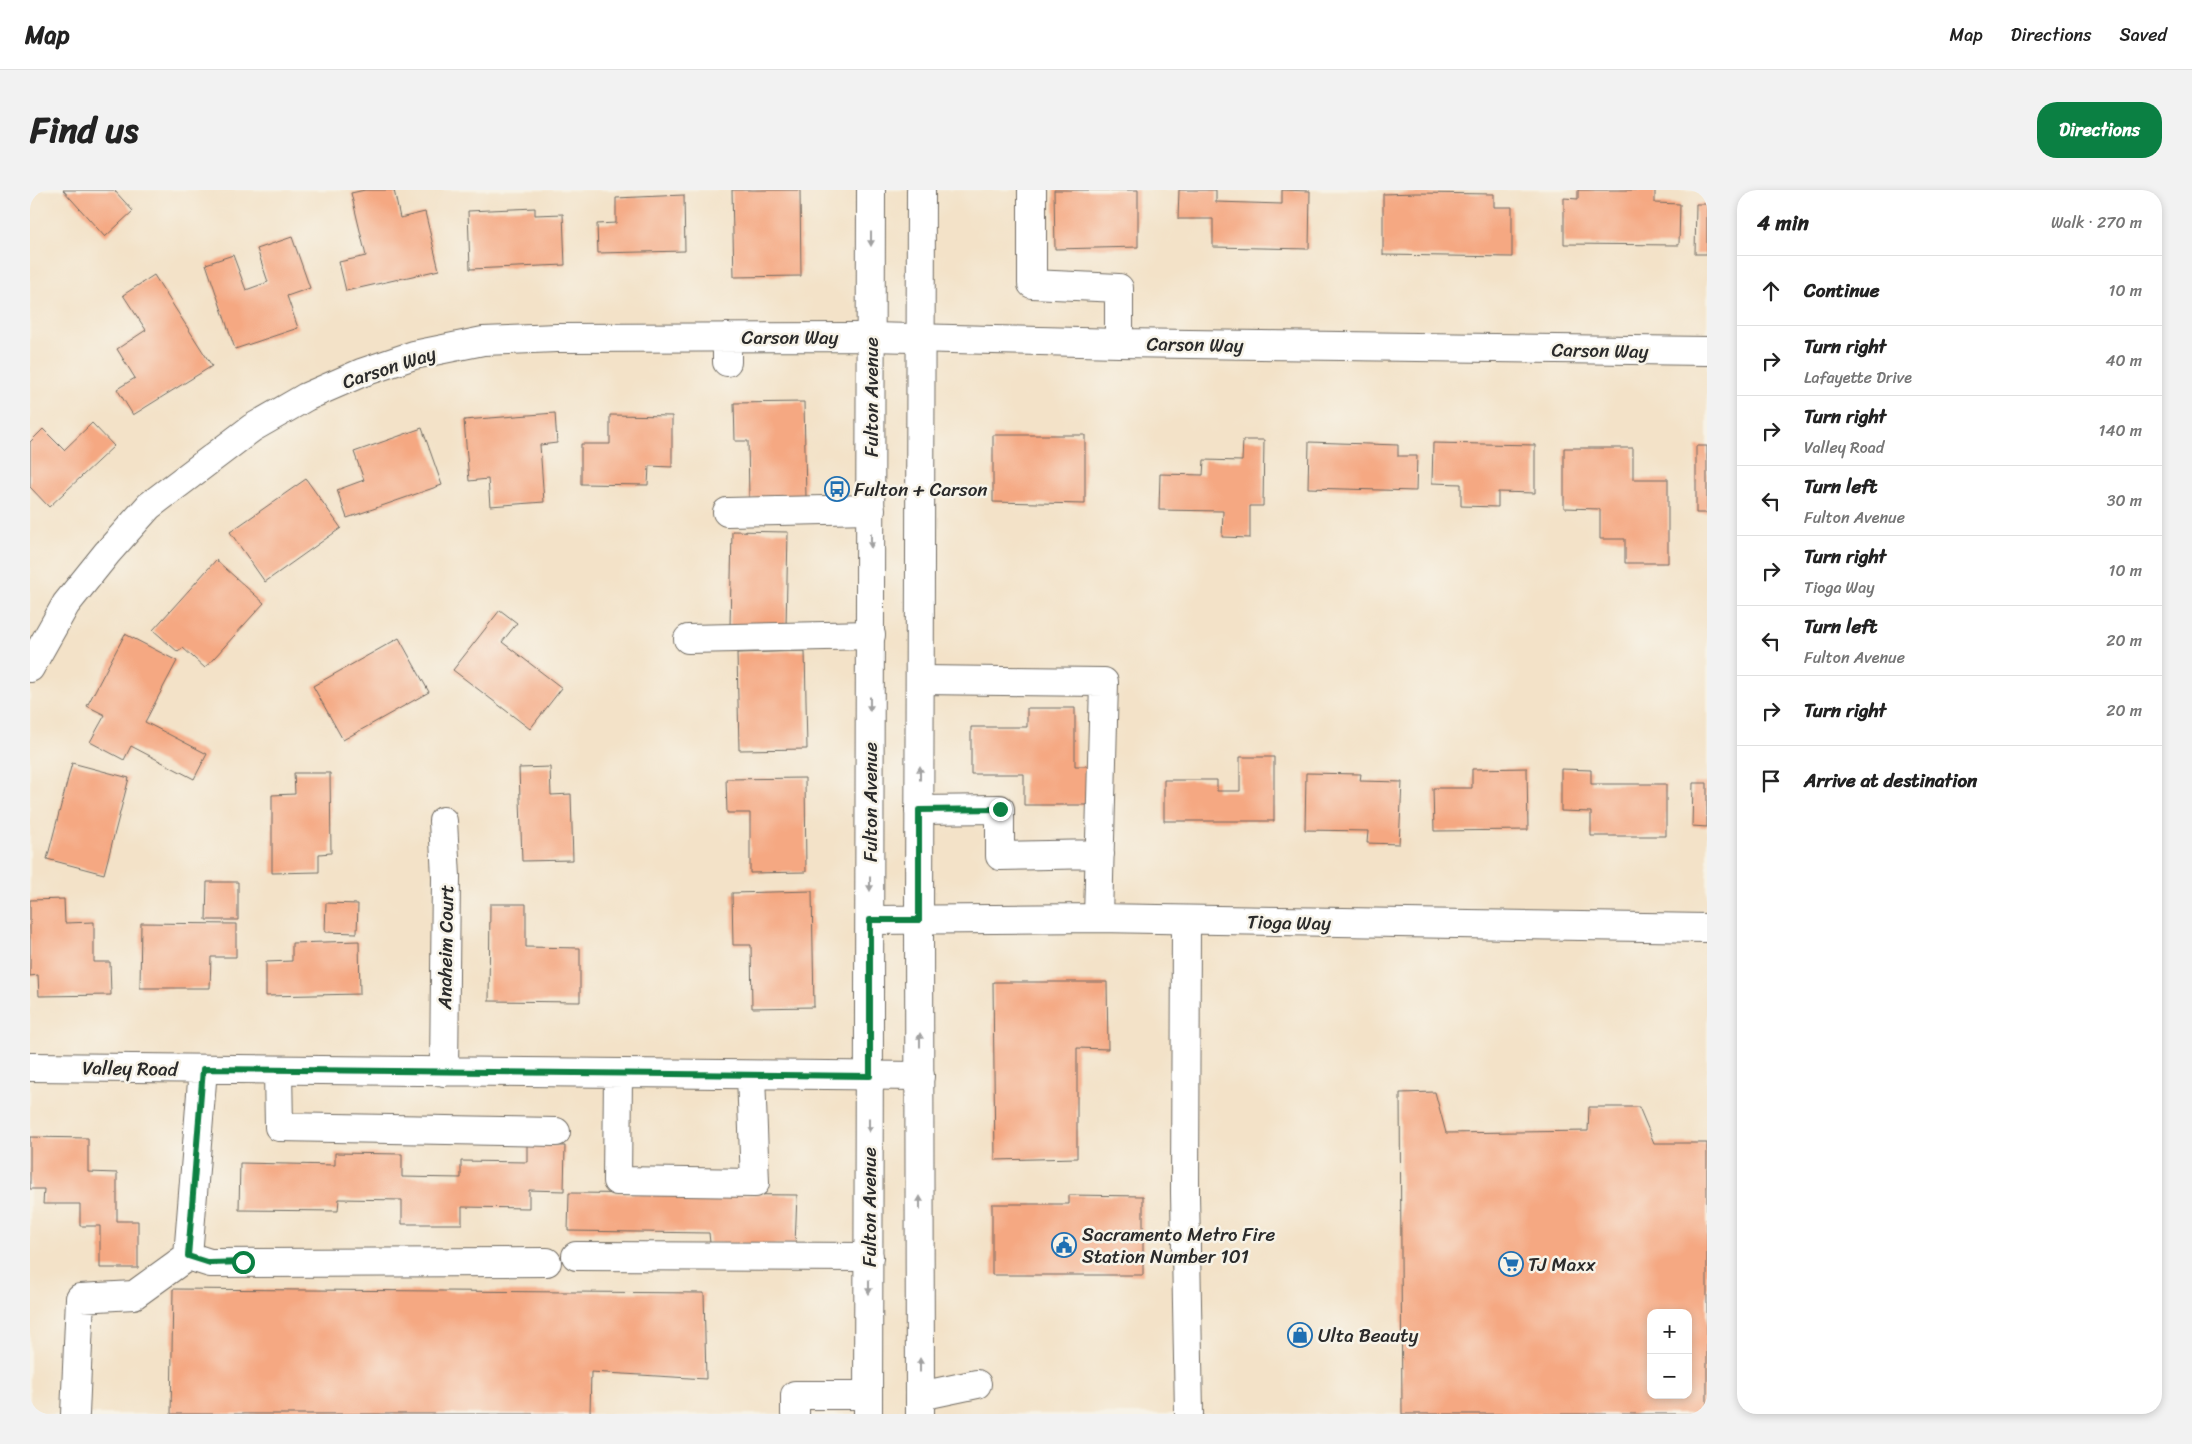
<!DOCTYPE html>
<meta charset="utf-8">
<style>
body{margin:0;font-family:Sriracha,sans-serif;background:#f2f2f2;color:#222}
.controls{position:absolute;right:15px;bottom:15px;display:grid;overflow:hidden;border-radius:10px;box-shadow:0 2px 8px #0003}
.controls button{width:45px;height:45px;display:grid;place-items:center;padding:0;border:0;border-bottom:1px solid #e0e0e0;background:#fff;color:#222;font:25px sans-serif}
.stop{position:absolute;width:15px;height:15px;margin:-11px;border:4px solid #0b8043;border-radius:50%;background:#fff}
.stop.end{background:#0b8043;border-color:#fff;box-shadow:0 1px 5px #0008}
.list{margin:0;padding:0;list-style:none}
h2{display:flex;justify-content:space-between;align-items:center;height:65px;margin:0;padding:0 20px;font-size:21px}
h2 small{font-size:16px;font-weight:400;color:#767676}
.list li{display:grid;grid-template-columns:32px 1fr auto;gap:15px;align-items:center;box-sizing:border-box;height:70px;padding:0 20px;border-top:1px solid #e0e0e0}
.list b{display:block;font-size:19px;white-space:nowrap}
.list p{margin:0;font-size:16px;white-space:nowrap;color:#767676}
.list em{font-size:16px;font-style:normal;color:#767676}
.icon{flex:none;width:28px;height:28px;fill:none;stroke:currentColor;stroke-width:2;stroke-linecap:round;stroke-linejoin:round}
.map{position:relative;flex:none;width:1677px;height:1224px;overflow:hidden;border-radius:20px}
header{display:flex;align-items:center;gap:30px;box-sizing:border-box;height:70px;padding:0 25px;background:#fff;border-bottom:1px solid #e0e0e0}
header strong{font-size:24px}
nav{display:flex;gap:28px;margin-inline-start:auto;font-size:18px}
.intro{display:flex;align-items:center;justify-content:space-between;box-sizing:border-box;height:120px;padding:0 30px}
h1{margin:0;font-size:35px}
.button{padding:12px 22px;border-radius:20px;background:#0b8043;color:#fff;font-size:18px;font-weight:700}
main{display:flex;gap:30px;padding:0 30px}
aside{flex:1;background:#fff;border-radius:20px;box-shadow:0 2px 8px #0003}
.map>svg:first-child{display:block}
.building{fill:#f5a882;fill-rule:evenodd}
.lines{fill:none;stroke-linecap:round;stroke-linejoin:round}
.minor-casing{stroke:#716b62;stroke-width:30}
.major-casing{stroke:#716b62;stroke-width:30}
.minor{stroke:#fff;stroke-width:28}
.major{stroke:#fff;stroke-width:28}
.oneway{fill:#a0a0a0}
.route{stroke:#0b8043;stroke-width:6}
.labels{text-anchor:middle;stroke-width:5;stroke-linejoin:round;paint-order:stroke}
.street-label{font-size:19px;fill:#2b2b2b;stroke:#f7f3e8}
.poi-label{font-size:19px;fill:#2b2b2b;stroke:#f7f3e8;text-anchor:start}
</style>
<header>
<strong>Map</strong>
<nav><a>Map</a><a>Directions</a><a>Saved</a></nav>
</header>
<div class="intro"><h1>Find us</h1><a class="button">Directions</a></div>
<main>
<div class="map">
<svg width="1677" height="1224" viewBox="0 0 1677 1224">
<rect width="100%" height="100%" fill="#f7f3e8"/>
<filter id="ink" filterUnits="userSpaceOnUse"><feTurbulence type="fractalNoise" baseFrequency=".02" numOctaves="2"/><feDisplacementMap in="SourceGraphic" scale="10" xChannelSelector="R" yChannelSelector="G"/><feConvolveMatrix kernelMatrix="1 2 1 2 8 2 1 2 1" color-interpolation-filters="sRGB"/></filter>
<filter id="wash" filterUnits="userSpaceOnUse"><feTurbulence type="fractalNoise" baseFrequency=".0096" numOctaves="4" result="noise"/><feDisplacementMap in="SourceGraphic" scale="20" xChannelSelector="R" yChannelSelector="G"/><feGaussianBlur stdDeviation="1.12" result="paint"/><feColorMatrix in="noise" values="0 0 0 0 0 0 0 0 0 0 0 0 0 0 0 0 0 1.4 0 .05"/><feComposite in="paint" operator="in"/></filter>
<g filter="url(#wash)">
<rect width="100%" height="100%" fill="#f3e2c8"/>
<g id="blocks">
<path class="building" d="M 33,0 L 84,0 L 103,21 L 75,47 Z
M 335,0 L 364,0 L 370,28 L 395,22 L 409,80 L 316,101 L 309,72 L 336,66 L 321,3 Z
M 702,0 L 770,0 L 771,86 L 704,87 Z
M 1024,0 L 1108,0 L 1108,57 L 1025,59 Z
M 1149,0 L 1186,0 L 1186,12 L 1252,14 L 1252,0 L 1280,1 L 1279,59 L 1183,57 L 1183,29 L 1148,29 Z
M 1548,0 L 1625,0 L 1625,13 L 1650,14 L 1649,55 L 1534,54 L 1534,8 L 1548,9 Z
M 1386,3 L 1464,4 L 1464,17 L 1482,17 L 1482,67 L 1353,65 L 1353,4 Z
M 654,5 L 655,61 L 568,63 L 567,34 L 586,33 L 586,8 Z
M 1666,14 L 1677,14 L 1677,64 L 1665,64 Z
M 505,18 L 505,25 L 533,24 L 535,75 L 440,79 L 438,21 Z
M 262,47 L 280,98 L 257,106 L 268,138 L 205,159 L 176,74 L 203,65 L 216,100 L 238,92 L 227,59 Z
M 124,85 L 182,176 L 103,225 L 87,199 L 105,188 L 87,159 L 116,140 L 93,105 Z
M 774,212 L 776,308 L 719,309 L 718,251 L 705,251 L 704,213 Z
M 525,223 L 527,253 L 510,255 L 514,312 L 460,316 L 458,289 L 439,291 L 434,230 Z
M 580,225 L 642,226 L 642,277 L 619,276 L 618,295 L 551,294 L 551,254 L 580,254 Z
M 62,233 L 84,256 L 19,317 L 0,297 L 0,252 L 13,239 L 34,260 Z
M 392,238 L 412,295 L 317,328 L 307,300 L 334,290 L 324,262 Z
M 963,245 L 1055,245 L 1055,314 L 963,312 Z
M 1213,250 L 1234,250 L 1233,316 L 1220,316 L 1220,348 L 1192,347 L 1193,321 L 1129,320 L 1130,284 L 1173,285 L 1174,270 L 1212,271 Z
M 1279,252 L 1368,255 L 1368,266 L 1387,266 L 1386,301 L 1278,298 Z
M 1403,253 L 1505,255 L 1505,303 L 1468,302 L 1468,317 L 1431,316 L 1431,294 L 1402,293 Z
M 1666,256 L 1677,256 L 1677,323 L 1666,323 Z
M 1534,258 L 1603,258 L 1603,289 L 1638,289 L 1638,373 L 1595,373 L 1595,349 L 1570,349 L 1570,319 L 1534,318 Z
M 276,289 L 311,338 L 235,392 L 200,342 Z
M 702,341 L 758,342 L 756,437 L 700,436 Z
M 186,370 L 234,413 L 175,478 L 153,458 L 148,462 L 123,440 Z
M 470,420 L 487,433 L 472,452 L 532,498 L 500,539 L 423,480 Z
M 95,444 L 147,471 L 115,532 L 177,564 L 164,589 L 101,556 L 94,570 L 60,552 L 75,525 L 57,516 Z
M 369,448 L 399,502 L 313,550 L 283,496 Z
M 775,461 L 777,559 L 709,560 L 707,463 Z
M 997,518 L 1045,518 L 1045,576 L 1061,576 L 1061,615 L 994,615 L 994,584 L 941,584 L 941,537 L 997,537 Z
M 1210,567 L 1244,567 L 1244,631 L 1134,631 L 1134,590 L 1187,590 L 1187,601 L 1210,601 Z
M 42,573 L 99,588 L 74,684 L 17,669 Z
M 520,577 L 521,605 L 541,604 L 543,670 L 492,671 L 489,578 Z
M 1497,578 L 1498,640 L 1404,641 L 1403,598 L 1442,598 L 1442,579 Z
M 1531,579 L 1561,580 L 1561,594 L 1636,594 L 1636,646 L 1561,646 L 1561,622 L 1531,621 Z
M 264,583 L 300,583 L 301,663 L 289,664 L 289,682 L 242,683 L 242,605 L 265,604 Z
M 1276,583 L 1331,584 L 1330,591 L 1372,592 L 1369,654 L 1337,653 L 1338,641 L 1275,640 Z
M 775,588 L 776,682 L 720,683 L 720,623 L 697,623 L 696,589 Z
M 1663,593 L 1677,593 L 1677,637 L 1662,636 Z
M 177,692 L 208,692 L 208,730 L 176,730 Z
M 782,701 L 784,817 L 722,818 L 721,755 L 703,755 L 702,703 Z
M 34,709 L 35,733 L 64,732 L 64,772 L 80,772 L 81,805 L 9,806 L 8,785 L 0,786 L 0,710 Z
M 296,713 L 328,714 L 327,743 L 295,742 Z
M 460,714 L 496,714 L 496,757 L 550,758 L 550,812 L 459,811 Z
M 111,733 L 206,734 L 206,767 L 181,767 L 180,798 L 110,798 Z
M 329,751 L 330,804 L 236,806 L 236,772 L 262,771 L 262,753 Z
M 963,792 L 1077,792 L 1078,859 L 1047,858 L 1047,968 L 965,970 Z
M 1405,902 L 1416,943 L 1558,941 L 1559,917 L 1609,917 L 1624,953 L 1677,953 L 1677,1224 L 1372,1224 L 1370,903 ZM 1621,1123 L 1658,1123 L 1658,1205 L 1621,1205 Z
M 0,947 L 58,948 L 58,982 L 87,983 L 87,1031 L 108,1031 L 108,1078 L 70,1078 L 70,1036 L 50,1036 L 50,1014 L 13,1014 L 14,999 L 0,999 Z
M 497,955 L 535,956 L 534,1001 L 499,1000 L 499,1018 L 432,1017 L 432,1034 L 372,1034 L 372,1010 L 309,1009 L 308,1021 L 209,1020 L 210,973 L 305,975 L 305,963 L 372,964 L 372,987 L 431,988 L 431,971 L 497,972 Z
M 539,1003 L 767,1005 L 765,1055 L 680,1053 L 679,1043 L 538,1041 Z
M 1039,1005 L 1113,1006 L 1113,1085 L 962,1085 L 962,1014 L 1039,1014 Z
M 143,1099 L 674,1103 L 676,1189 L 561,1182 L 560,1224 L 141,1224 Z"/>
</g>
</g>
<g filter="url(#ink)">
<use href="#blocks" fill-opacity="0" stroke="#716b62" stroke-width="1"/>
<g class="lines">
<defs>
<path id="minor" d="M 1002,0 L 1002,94 L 1089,98 L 1089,153
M 697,147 L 697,172
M 697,322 L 841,319
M 658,449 L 841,445
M 0,478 L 36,414 L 77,363 L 119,316 L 222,238 L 276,207 L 331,183 L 384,165 L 453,151 L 527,148 L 841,147 L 1089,153 L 1677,161
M 890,490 L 1074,492 L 1068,728
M 889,620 L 970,619 L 970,666 L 1070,664
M 413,631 L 416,687 L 414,882
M 840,730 L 1068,728 L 1677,738
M 1156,730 L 1155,1003 L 1159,1224
M 0,877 L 890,886
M 248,881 L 249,937 L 526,942
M 588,884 L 587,991 L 725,993 L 721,885
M 158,1066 L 180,1073 L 517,1072
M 158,1066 L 173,879
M 546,1066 L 839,1067
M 890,1206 L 947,1194
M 45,1224 L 50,1108 L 104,1105 L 158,1066
M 765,1224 L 765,1205 L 838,1205"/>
<path id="major" d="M 838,1224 L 841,0
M 890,1224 L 889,730 L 891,0"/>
</defs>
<use href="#minor" class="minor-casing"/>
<use href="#major" class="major-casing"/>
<use href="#minor" class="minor"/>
<use href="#major" class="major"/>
</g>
<defs><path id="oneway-solid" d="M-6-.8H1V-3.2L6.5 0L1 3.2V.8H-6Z" transform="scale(1.25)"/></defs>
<g class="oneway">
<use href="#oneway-solid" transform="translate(841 49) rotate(90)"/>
<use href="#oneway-solid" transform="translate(841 351) rotate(90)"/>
<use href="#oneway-solid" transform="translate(840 514) rotate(90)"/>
<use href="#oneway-solid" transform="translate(890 583) rotate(-90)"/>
<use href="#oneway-solid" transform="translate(840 694) rotate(90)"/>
<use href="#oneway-solid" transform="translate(890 850) rotate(-90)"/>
<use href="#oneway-solid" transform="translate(839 935) rotate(90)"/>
<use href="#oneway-solid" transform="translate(890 1013) rotate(-90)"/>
<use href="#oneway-solid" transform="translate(839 1097) rotate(90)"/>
<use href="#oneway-solid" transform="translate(890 1175) rotate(-90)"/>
</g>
</g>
<g class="lines" filter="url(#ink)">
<path class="route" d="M 213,1072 L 180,1073 L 158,1066 L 173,879 L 840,886 L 840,730 L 889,730 L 889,620 L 970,619"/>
</g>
<defs>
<symbol id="bus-ring" viewBox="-11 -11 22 22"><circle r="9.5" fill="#f7f3e8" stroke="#1f6fb2" stroke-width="1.5"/><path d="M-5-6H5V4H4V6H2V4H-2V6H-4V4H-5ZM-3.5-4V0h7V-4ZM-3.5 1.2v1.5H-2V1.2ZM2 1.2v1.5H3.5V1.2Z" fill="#1f6fb2"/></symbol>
<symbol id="civic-ring" viewBox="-11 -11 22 22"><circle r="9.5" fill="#f7f3e8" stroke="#1f6fb2" stroke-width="1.5"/><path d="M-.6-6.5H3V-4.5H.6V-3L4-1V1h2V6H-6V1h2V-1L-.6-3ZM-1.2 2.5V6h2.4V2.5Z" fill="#1f6fb2"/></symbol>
<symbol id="supermarket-ring" viewBox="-11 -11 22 22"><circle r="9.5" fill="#f7f3e8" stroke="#1f6fb2" stroke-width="1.5"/><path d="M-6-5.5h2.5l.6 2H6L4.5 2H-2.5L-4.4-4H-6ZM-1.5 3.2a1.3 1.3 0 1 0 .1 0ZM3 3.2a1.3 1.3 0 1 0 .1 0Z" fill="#1f6fb2"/></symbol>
<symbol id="shop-ring" viewBox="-11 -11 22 22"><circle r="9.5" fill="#f7f3e8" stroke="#1f6fb2" stroke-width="1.5"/><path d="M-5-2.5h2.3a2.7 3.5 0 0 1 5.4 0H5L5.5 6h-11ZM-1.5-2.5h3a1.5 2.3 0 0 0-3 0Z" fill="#1f6fb2"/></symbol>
</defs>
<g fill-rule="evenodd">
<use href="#bus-ring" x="793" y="285" width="28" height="28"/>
<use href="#civic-ring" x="1020" y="1041" width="28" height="28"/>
<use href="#supermarket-ring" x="1467" y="1060" width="28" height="28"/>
<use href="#shop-ring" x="1256" y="1131" width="28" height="28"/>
</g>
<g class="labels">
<g class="street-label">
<text x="760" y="154">Carson Way</text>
<text transform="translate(1165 154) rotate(1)" y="7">Carson Way</text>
<text transform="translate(1570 160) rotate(1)" y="7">Carson Way</text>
<text transform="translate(359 177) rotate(-18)" y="7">Carson Way</text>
<text transform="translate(841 207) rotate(-90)" y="7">Fulton Avenue</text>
<text transform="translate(840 612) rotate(-90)" y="7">Fulton Avenue</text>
<text transform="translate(1259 732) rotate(1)" y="7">Tioga Way</text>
<text transform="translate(415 757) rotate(-89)" y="7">Anaheim Court</text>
<text transform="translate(100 878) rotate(1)" y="7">Valley Road</text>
<text transform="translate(839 1017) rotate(-90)" y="7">Fulton Avenue</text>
</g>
<g class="poi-label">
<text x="824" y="306">Fulton + Carson</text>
<text x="1052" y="1051">Sacramento Metro Fire<tspan x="1052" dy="22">Station Number 101</tspan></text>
<text x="1498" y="1081">TJ Maxx</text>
<text x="1288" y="1152">Ulta Beauty</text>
</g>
</g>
</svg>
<div class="controls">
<button>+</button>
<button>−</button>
</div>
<div class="stop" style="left:213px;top:1072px"></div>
<div class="stop end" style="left:970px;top:619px"></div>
</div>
<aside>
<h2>4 min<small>Walk · 270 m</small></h2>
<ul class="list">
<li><svg class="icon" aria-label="ahead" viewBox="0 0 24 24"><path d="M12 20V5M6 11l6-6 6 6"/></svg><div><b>Continue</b></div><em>10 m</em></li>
<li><svg class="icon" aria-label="right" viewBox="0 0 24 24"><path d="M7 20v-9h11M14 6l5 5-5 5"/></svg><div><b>Turn right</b><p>Lafayette Drive</p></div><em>40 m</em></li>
<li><svg class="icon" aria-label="right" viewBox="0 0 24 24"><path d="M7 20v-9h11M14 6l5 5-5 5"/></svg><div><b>Turn right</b><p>Valley Road</p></div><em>140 m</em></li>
<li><svg class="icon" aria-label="left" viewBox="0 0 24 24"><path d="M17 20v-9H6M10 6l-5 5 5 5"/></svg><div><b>Turn left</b><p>Fulton Avenue</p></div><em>30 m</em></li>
<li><svg class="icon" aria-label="right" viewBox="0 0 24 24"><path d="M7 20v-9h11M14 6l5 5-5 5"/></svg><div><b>Turn right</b><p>Tioga Way</p></div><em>10 m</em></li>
<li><svg class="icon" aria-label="left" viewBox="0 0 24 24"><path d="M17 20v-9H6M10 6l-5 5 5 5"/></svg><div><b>Turn left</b><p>Fulton Avenue</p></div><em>20 m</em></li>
<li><svg class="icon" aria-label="right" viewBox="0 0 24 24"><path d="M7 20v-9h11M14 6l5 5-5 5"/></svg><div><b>Turn right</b></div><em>20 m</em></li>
<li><svg class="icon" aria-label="arrive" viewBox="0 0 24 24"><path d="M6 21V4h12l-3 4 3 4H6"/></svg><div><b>Arrive at destination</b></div></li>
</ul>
</aside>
</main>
